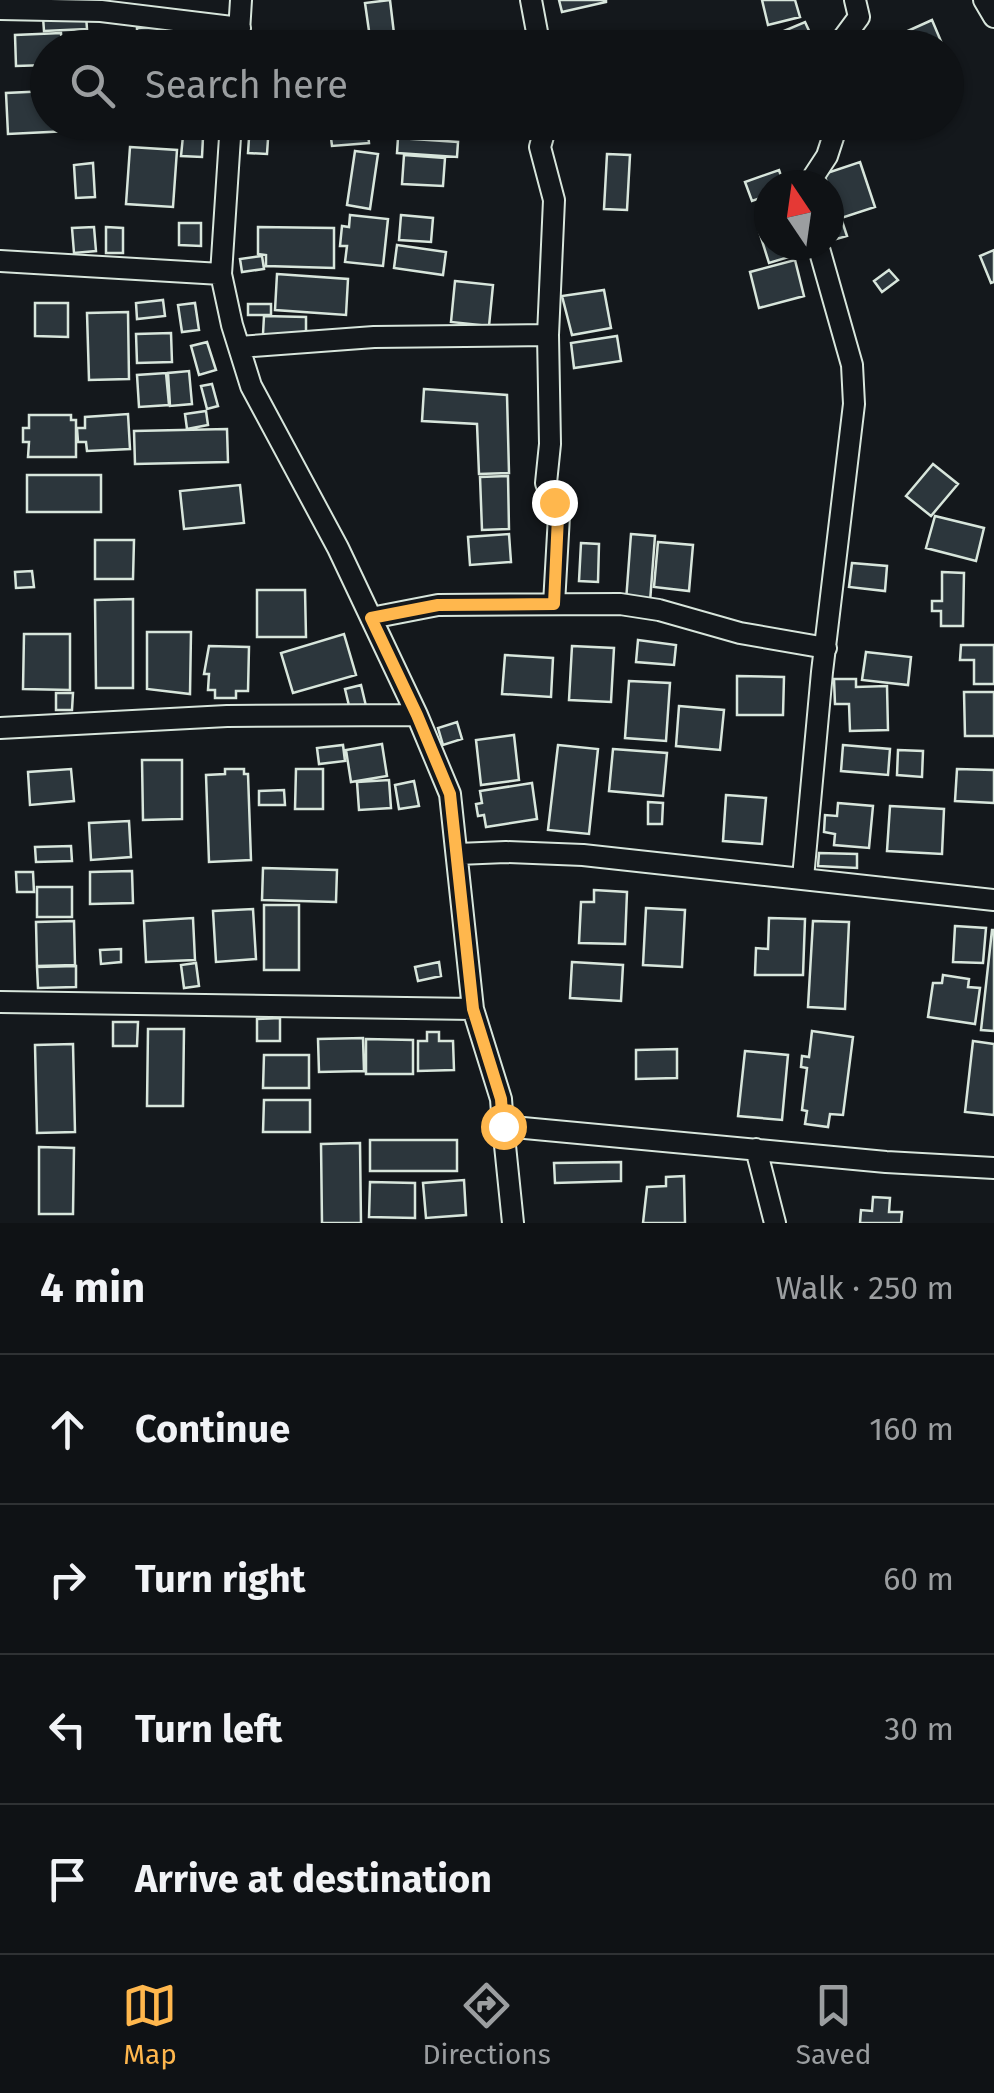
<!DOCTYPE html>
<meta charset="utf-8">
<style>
body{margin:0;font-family:"Fira Sans",sans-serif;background:#1d2022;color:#f1f3f6}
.compass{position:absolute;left:754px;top:170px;width:90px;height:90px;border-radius:50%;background:#0f1215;box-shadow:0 2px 8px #0004;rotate:347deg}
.stop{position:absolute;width:30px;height:30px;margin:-22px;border:8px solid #ffb74d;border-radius:50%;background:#fff}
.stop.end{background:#ffb74d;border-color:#fff;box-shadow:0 2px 10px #0008}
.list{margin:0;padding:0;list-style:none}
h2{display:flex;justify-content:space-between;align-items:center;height:130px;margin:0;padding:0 40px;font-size:42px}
h2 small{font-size:32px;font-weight:400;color:#9b9ea0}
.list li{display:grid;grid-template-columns:65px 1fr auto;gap:30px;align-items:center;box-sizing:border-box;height:150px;padding:0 40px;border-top:2px solid #2f3234}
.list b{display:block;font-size:38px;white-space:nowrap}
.list em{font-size:32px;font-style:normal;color:#9b9ea0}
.icon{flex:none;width:55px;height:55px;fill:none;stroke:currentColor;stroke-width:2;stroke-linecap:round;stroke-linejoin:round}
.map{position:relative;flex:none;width:994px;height:1223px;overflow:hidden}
.search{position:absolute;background:#0f1215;box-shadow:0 2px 8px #0004;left:30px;right:30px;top:30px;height:110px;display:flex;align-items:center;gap:25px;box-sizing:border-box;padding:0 35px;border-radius:55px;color:#9b9ea0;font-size:38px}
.sheet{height:730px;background:#0f1215}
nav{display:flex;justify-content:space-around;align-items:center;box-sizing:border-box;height:140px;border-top:2px solid #2f3234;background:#0f1215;font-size:28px;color:#9b9ea0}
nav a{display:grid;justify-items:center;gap:5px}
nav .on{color:#ffb74d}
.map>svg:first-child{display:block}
.building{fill:#2c363c;stroke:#d8e6dc;stroke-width:2.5}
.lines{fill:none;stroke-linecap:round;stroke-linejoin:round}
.street-casing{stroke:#d8e6dc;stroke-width:24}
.street{stroke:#14181c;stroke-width:20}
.route{stroke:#ffb74d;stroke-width:12}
</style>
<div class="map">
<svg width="994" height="1223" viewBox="0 0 994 1223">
<rect width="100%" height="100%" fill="#14181c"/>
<path class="building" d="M 390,0 L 395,42 L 371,45 L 365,3 Z
M 559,0 L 606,0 L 606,2 L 562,12 Z
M 762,0 L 795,0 L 800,17 L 768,25 Z
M 86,15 L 87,29 L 44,31 L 43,17 Z
M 932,20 L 943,46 L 893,48 L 890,39 Z
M 805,22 L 817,48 L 777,48 L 772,36 Z
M 175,26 L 175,48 L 127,48 L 127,42 L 137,41 L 137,28 Z
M 61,33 L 62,48 L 48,48 L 48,65 L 16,66 L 15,35 Z
M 103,34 L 103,48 L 69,48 L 68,36 Z
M 48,91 L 48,122 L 68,122 L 69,131 L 8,134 L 6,93 Z
M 71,122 L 126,122 L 127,130 L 72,133 Z
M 329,122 L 367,122 L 369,143 L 332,146 Z
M 390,122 L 423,122 L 423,133 L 390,134 Z
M 581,122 L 614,122 L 615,134 L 582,137 Z
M 250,123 L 269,124 L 267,154 L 248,153 Z
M 183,136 L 203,137 L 202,157 L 181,156 Z
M 398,138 L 458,142 L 457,157 L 397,153 Z
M 130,147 L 177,150 L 173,207 L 126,204 Z
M 355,151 L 378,154 L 370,209 L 347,205 Z
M 607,154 L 630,155 L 627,210 L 604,209 Z
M 404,155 L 445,158 L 443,186 L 402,184 Z
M 860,162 L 875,207 L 841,218 L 847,236 L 829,241 L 829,217 L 838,214 L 824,174 Z
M 93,163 L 95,197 L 76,198 L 74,165 Z
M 779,170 L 784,185 L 769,185 L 769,195 L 752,201 L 745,182 Z
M 350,215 L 388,219 L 383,266 L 345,262 L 347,246 L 340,246 L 342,226 L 349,227 Z
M 401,215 L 433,218 L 431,242 L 399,240 Z
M 179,223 L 201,223 L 201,246 L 179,245 Z
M 94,227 L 96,251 L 74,253 L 72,228 Z
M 106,227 L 123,228 L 123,253 L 106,253 Z
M 258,227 L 334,228 L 334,268 L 266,266 L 266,255 L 258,254 Z
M 769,227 L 769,245 L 800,245 L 802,253 L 769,263 L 759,231 Z
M 397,245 L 446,252 L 443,275 L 394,268 Z
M 994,250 L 994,282 L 991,283 L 980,256 Z
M 262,256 L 264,269 L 242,272 L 240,259 Z
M 795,260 L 804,296 L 759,308 L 750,272 Z
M 889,270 L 898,280 L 882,292 L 874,281 Z
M 277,274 L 348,279 L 346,315 L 275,310 Z
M 455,281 L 493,285 L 489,326 L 451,322 Z
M 604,290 L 611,328 L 572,335 L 562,296 Z
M 163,300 L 165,316 L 137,319 L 136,303 Z
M 35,303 L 68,303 L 68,337 L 35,336 Z
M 195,303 L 199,330 L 182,332 L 178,305 Z
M 248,304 L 271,304 L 271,315 L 248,315 Z
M 128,312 L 129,379 L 89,380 L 87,313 Z
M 264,316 L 306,317 L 306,335 L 263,334 Z
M 171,333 L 172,362 L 137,363 L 136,334 Z
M 617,336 L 621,361 L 574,368 L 571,343 Z
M 207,342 L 216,370 L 199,375 L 191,346 Z
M 189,371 L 192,404 L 170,406 L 168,373 Z
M 166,373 L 169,405 L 139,407 L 137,375 Z
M 212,384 L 218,406 L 207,409 L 201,386 Z
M 424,389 L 507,395 L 509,473 L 479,474 L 477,424 L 422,421 Z
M 206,411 L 208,425 L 187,429 L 185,414 Z
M 128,414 L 130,449 L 87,451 L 86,442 L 78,442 L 77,428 L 85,428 L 85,417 Z
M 29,415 L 71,415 L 71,420 L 76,420 L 76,457 L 28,457 L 29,442 L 23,442 L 23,428 L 29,428 Z
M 227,429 L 228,462 L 135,464 L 134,431 Z
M 933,464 L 958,484 L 931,516 L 906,496 Z
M 27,475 L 101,475 L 101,512 L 27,512 Z
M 508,476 L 509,529 L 482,530 L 480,477 Z
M 240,485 L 244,523 L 184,529 L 180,491 Z
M 935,516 L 984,528 L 976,561 L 926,548 Z
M 509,534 L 511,562 L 470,565 L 468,537 Z
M 631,534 L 655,536 L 650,602 L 626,601 Z
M 95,540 L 134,540 L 133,579 L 95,579 Z
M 658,542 L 693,545 L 689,591 L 654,587 Z
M 581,543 L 599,544 L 598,582 L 579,581 Z
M 852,563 L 887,566 L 885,591 L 849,587 Z
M 32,571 L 34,587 L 16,588 L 15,572 Z
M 942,572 L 964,573 L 963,626 L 941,626 L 941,611 L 932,611 L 932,601 L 942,601 Z
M 257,590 L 305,590 L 306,637 L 257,637 Z
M 133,599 L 133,688 L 96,688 L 95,600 Z
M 147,632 L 191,632 L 190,694 L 147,689 Z
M 24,634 L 70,634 L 70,690 L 23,689 Z
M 344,634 L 356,675 L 293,693 L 281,653 Z
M 638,640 L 676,645 L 674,665 L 636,662 Z
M 961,645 L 994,645 L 994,684 L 974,684 L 974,660 L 960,660 Z
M 209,646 L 249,647 L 248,691 L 236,691 L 236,698 L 215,698 L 215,690 L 208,690 L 209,674 L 204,674 Z
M 572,646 L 614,648 L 611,702 L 569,700 Z
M 866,652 L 911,657 L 908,685 L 862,680 Z
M 505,655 L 553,658 L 551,697 L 502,694 Z
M 737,676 L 784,677 L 783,715 L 737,715 Z
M 834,679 L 856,679 L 856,687 L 887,686 L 888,730 L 850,731 L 849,704 L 835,704 Z
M 629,681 L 670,683 L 666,741 L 625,738 Z
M 361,685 L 366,706 L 350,710 L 345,689 Z
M 964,692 L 994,692 L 994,736 L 965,736 Z
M 56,693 L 73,693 L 72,710 L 56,710 Z
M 679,706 L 724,710 L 720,750 L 676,746 Z
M 457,722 L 462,739 L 443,745 L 438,728 Z
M 514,735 L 519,780 L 481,785 L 476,740 Z
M 382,744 L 387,776 L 351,782 L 346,750 Z
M 343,745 L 345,761 L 319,764 L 317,748 Z
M 558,745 L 598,749 L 589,834 L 548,830 Z
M 843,745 L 890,749 L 888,775 L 841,771 Z
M 613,749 L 667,753 L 663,796 L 609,791 Z
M 898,750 L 923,751 L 922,777 L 897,775 Z
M 142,760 L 182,760 L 182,819 L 143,820 Z
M 71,769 L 74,801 L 30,805 L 28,772 Z
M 225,769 L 244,769 L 244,774 L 248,774 L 251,860 L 209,862 L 206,775 L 225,774 Z
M 296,769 L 323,769 L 323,809 L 295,809 Z
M 957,769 L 994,770 L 994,803 L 955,801 Z
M 389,780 L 391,808 L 359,810 L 357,782 Z
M 414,781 L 419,806 L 399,809 L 395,785 Z
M 532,783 L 537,819 L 486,827 L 484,815 L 478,816 L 476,804 L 482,803 L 480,791 Z
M 284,790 L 285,805 L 259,805 L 259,791 Z
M 726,795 L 766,798 L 762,844 L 723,841 Z
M 648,802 L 663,803 L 662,824 L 648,824 Z
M 838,803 L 873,806 L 869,848 L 834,845 L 835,834 L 824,832 L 825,815 L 837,816 Z
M 890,806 L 944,809 L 942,854 L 887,851 Z
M 129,821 L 131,857 L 91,860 L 89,823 Z
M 71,846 L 72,861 L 36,862 L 35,847 Z
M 819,853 L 857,854 L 857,868 L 818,866 Z
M 263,868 L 337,870 L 336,902 L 262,900 Z
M 132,871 L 133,903 L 90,904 L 90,872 Z
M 16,872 L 33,872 L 34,892 L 17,892 Z
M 37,887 L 72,887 L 72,917 L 37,917 Z
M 594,890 L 627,892 L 625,944 L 579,943 L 581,902 L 594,902 Z
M 264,905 L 299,905 L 299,970 L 264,970 Z
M 646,908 L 685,910 L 682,967 L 643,965 Z
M 253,909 L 256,959 L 216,962 L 213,911 Z
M 193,918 L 195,960 L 146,962 L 144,921 Z
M 769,918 L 805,919 L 803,975 L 755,975 L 756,948 L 768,949 Z
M 74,921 L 75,965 L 37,966 L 36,922 Z
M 813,921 L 849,922 L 845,1009 L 808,1007 Z
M 955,926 L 986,928 L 983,963 L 953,962 Z
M 992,930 L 994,930 L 994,1031 L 981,1030 Z
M 121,949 L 121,962 L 101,964 L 100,950 Z
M 439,962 L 441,976 L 418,981 L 415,967 Z
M 572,962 L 623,965 L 621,1001 L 570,998 Z
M 196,963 L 199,986 L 184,988 L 181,965 Z
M 76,966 L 76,987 L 38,988 L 37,967 Z
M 943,975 L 969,979 L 968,987 L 980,988 L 975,1024 L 928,1017 L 933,983 L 942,983 Z
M 280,1018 L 280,1041 L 257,1041 L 257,1019 Z
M 113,1022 L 138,1022 L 137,1046 L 113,1046 Z
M 148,1029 L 184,1029 L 183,1106 L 147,1106 Z
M 812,1031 L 853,1037 L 843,1115 L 830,1114 L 828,1127 L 805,1124 L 807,1111 L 802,1110 L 807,1068 L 801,1067 L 802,1056 L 809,1057 Z
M 427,1032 L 439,1032 L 439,1041 L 453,1041 L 454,1070 L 418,1071 L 418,1041 L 427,1041 Z
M 363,1038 L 364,1071 L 319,1072 L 318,1039 Z
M 366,1039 L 413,1040 L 413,1074 L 366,1074 Z
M 973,1041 L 994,1044 L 994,1115 L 965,1112 Z
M 73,1044 L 75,1132 L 37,1133 L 35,1045 Z
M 677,1049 L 677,1078 L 636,1079 L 636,1050 Z
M 745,1051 L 788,1055 L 782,1120 L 738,1116 Z
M 264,1055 L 309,1055 L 309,1088 L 263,1088 Z
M 264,1100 L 310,1100 L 310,1132 L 263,1132 Z
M 370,1140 L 457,1140 L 457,1171 L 370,1171 Z
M 360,1143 L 361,1223 L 322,1223 L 321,1144 Z
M 39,1147 L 74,1148 L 73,1214 L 39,1214 Z
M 621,1162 L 621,1181 L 555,1183 L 554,1163 Z
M 684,1176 L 685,1223 L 643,1223 L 647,1187 L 666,1186 L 666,1177 Z
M 464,1180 L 466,1215 L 426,1218 L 423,1183 Z
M 370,1182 L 415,1183 L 415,1218 L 369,1217 Z
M 873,1197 L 890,1198 L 889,1212 L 902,1212 L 901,1223 L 860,1223 L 861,1210 L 872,1211 Z"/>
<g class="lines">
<defs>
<path id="street" d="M 531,0 L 540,48
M 984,0 L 994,17
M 0,9 L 101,11 L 240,28
M 238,48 L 241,0
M 836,48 L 859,17 L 855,0
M 231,122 L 221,274 L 232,325 L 251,386 L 338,548 L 417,715 L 450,794 L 473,1009 L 501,1099 L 503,1126 L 886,1162 L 994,1168
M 547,122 L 540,147 L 554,200 L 548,335 L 550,444 L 546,483 L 559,516 L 554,604
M 808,185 L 827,156 L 838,122
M 0,261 L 221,274
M 239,347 L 374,337 L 548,335
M 371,618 L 438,605 L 620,604 L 659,610 L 740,633 L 826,648
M 0,728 L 227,716 L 417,715
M 458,854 L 506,852 L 583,855 L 994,900
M 803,878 L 822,672 L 854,404 L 852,365 L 818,245
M 0,1002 L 473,1009
M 503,1126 L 513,1223
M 756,1149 L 775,1223"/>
</defs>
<use href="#street" class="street-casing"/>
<use href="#street" class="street"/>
</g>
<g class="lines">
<path class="route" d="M 503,1126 L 501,1099 L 473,1009 L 450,794 L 417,715 L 371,618 L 438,605 L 554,604 L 558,516 L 554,502"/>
</g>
</svg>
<svg class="compass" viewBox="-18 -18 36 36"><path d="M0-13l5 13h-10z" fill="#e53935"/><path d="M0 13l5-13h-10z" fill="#9b9ea0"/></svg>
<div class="stop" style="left:503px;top:1126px"></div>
<div class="stop end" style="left:554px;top:502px"></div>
<div class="search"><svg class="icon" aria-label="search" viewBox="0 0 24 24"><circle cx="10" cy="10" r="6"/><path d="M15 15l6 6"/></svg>Search here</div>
</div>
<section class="sheet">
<h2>4 min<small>Walk · 250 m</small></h2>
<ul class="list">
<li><svg class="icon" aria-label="ahead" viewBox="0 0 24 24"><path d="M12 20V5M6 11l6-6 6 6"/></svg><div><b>Continue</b></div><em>160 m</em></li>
<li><svg class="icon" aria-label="right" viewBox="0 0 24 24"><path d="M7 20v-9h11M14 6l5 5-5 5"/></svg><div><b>Turn right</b></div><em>60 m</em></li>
<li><svg class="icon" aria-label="left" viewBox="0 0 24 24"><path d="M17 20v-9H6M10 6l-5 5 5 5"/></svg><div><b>Turn left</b></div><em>30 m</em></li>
<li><svg class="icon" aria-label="arrive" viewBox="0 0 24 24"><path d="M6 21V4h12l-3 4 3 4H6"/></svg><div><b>Arrive at destination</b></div></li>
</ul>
</section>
<nav>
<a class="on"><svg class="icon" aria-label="map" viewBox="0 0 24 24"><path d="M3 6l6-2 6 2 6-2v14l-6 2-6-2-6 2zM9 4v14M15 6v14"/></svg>Map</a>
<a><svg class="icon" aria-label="directions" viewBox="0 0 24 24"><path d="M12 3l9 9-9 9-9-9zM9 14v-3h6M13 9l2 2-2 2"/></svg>Directions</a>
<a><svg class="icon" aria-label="saved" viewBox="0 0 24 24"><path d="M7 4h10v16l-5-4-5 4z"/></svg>Saved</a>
</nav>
